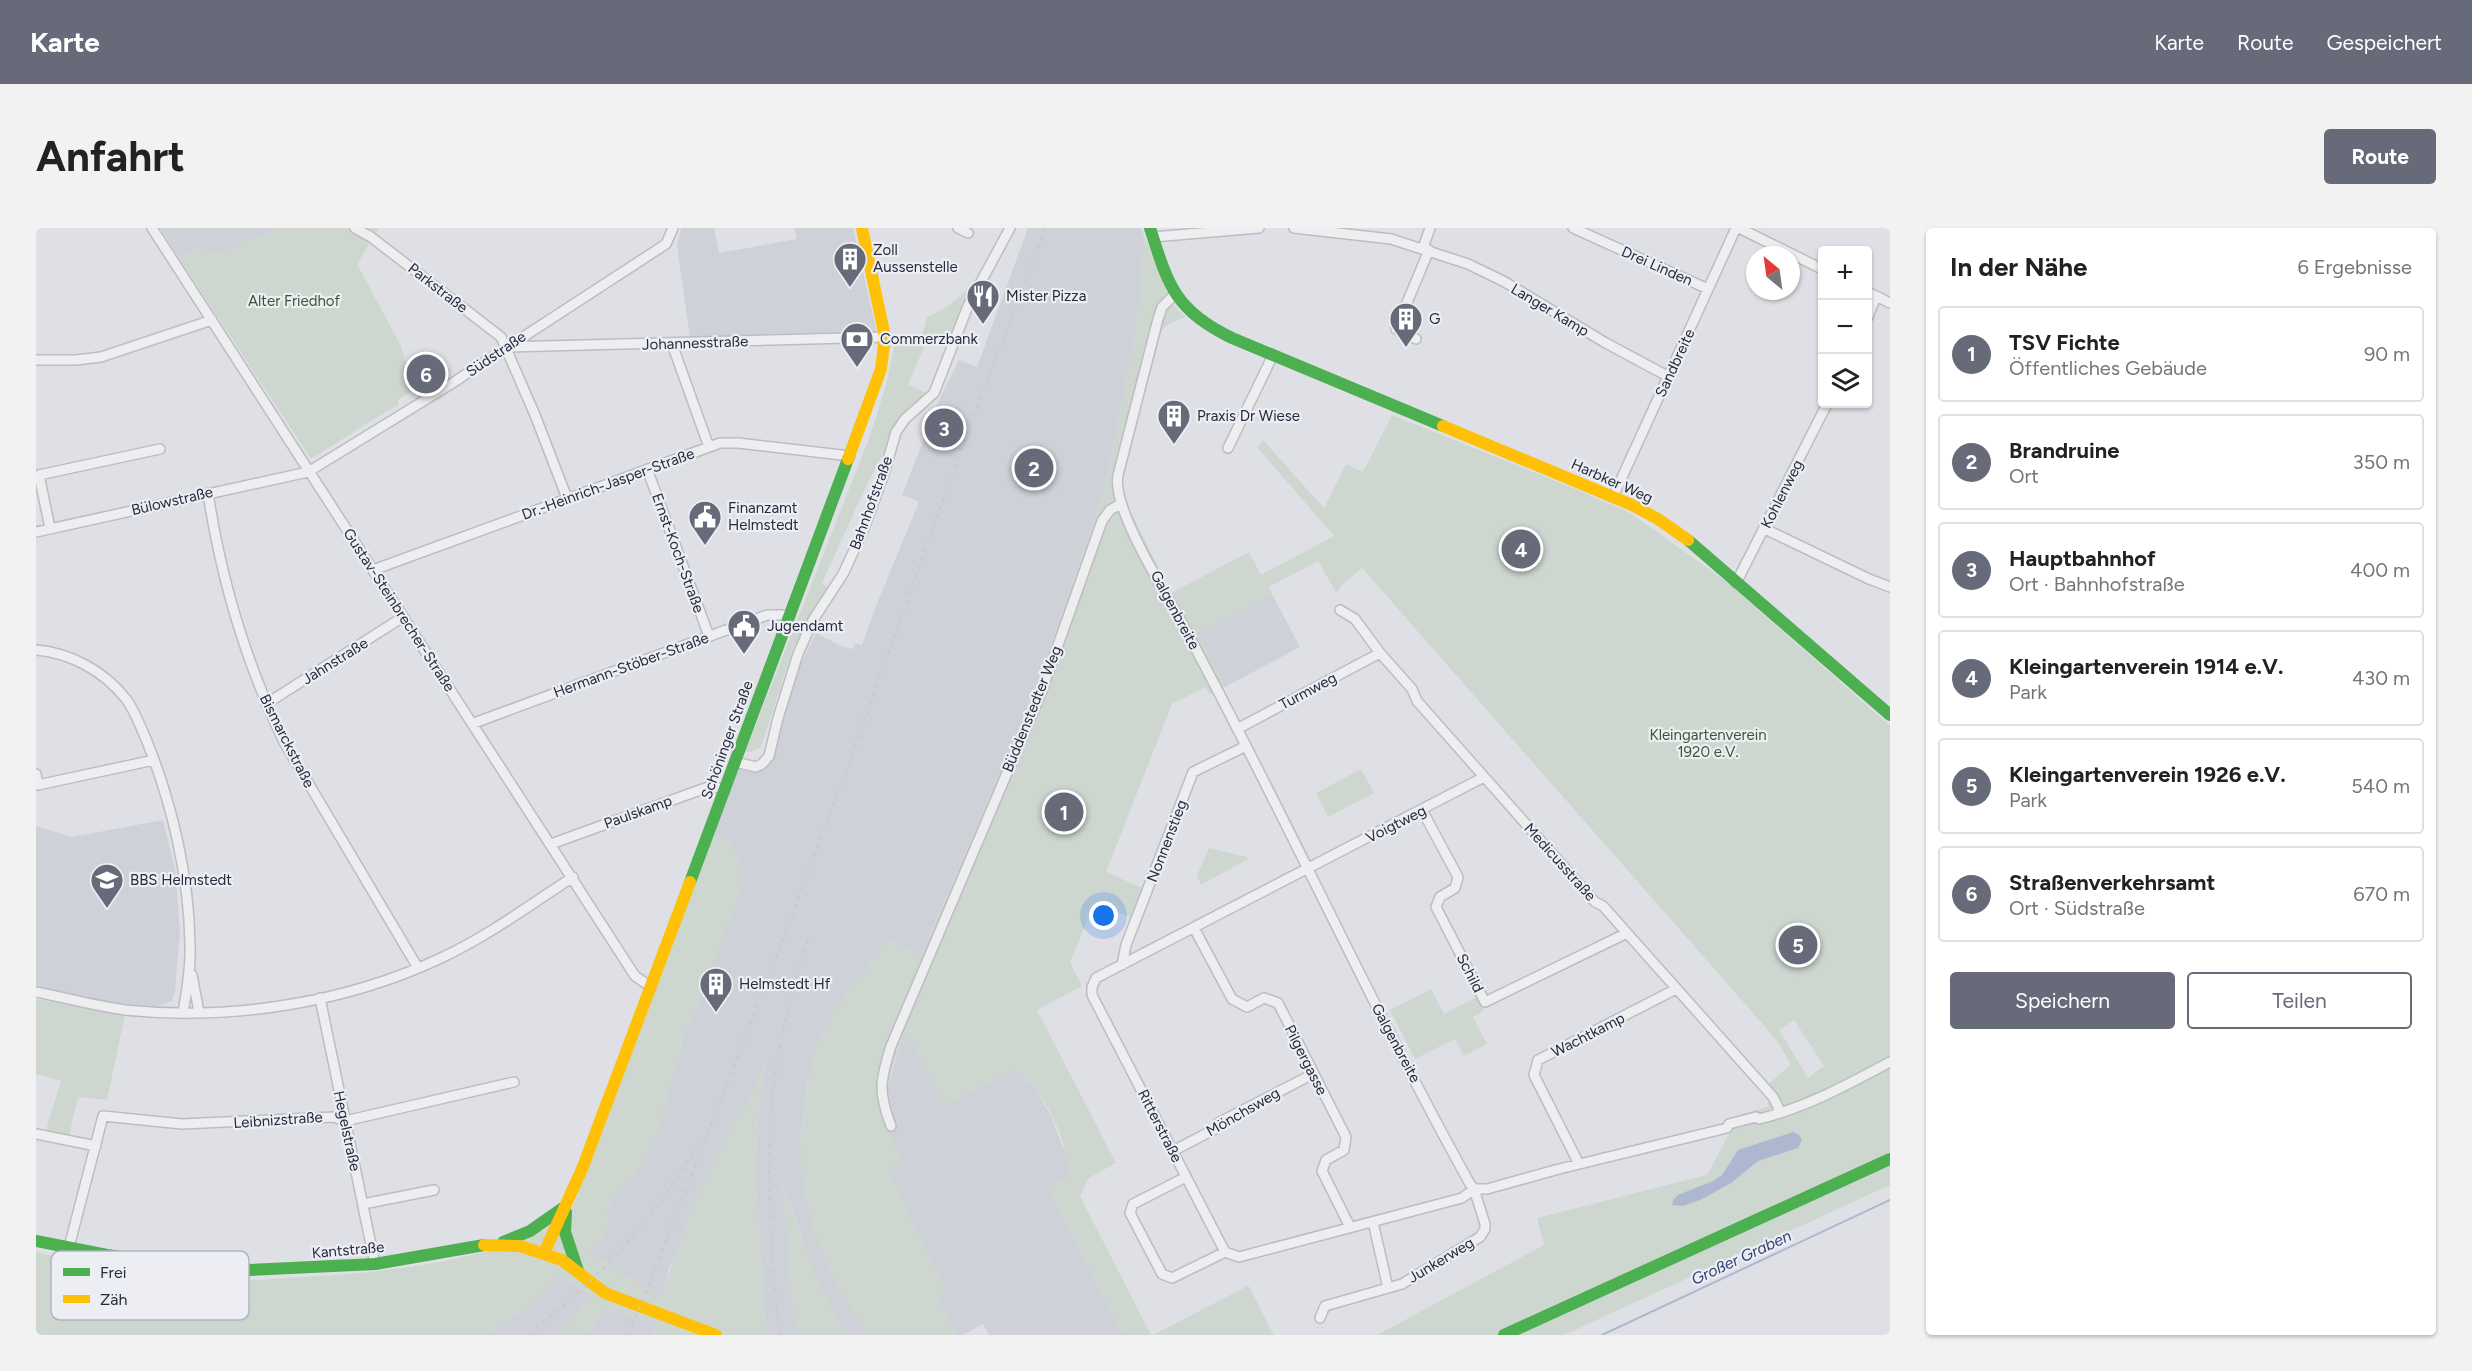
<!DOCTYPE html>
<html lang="de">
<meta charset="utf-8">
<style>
body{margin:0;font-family:Figtree,sans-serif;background:#f2f2f2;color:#222}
.controls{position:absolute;right:18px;top:18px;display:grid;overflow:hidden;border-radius:6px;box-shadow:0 2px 4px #0004}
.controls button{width:54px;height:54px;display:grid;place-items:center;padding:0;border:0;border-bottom:2px solid #e0e0e0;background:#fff;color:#222;font:30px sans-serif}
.compass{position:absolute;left:1710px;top:18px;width:54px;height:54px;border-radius:50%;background:#fff;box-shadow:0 2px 4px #0004;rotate:331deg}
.you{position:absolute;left:1068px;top:688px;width:21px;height:21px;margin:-15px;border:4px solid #fff;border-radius:50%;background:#1a73e8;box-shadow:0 0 0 9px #1a73e833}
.badge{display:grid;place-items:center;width:39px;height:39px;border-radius:50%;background:#676a78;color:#fff;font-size:20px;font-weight:700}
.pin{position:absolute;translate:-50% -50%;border:3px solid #fff;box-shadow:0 2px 6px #0006}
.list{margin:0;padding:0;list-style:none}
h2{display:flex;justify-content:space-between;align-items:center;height:78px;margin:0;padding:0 24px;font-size:26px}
h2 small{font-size:20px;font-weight:400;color:#767676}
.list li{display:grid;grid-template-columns:39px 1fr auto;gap:18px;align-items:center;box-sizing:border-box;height:96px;margin:0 12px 12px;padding:0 12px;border:2px solid #e0e0e0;border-radius:6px}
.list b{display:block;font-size:22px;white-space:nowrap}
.list p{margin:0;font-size:20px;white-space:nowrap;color:#767676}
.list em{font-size:20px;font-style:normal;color:#767676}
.actions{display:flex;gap:12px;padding:18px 24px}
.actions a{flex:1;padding:14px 0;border:2px solid #676a78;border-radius:6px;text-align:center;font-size:21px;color:#676a78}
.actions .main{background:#676a78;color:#fff}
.icon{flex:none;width:33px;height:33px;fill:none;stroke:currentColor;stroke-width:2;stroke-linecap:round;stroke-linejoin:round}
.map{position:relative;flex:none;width:1854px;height:1107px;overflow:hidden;border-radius:6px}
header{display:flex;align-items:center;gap:36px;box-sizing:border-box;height:84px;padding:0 30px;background:#676a78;color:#fff}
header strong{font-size:28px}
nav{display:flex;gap:33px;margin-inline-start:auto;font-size:21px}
.intro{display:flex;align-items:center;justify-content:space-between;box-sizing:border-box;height:144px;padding:0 36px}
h1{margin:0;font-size:42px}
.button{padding:15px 27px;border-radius:6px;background:#676a78;color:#fff;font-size:21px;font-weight:700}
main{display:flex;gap:36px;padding:0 36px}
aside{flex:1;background:#fff;border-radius:6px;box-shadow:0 2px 4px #0004}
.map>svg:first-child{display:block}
.built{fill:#cfd1d9}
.green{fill:#cdd7d0;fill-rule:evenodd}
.water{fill:#adb8d0}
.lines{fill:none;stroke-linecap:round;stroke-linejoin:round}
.stream{stroke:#adb8d0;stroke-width:2}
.street-casing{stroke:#bcbdc1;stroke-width:12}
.street{stroke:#eeeef1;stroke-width:9}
.fast{stroke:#4caf50;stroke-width:12}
.slow{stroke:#ffc107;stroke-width:12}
.rail{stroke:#c8c9cc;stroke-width:2;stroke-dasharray:3 6;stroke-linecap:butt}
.labels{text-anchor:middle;stroke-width:4.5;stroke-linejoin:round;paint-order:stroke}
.poi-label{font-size:15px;fill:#262b3d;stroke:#eceef4;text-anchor:start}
.street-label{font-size:15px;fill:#262b3d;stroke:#eceef4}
.park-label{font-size:15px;fill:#355834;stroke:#eceef4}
.water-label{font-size:16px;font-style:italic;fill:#314370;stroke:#eceef4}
.key{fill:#eceef4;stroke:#b1b4bd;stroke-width:1.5}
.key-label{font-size:16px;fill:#262b3d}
</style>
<header>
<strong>Karte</strong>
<nav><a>Karte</a><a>Route</a><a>Gespeichert</a></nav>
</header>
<div class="intro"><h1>Anfahrt</h1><a class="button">Route</a></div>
<main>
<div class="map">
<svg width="1854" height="1107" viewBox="0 0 1854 1107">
<rect width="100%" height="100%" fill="#dfe0e5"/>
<path class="built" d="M 124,0 L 241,0 L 183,27 L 161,19 L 143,30 Z
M 645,0 L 678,0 L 683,25 L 761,11 L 758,0 L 817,0 L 841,105 L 654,110 L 641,17 Z
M 992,0 L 1105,0 L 1109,10 L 1100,103 L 1069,261 L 996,472 L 885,727 L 852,712 L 807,771 L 789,801 L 778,827 L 771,857 L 765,910 L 767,953 L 770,971 L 797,1047 L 810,1071 L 834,1107 L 813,1107 L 795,1081 L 776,1041 L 746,952 L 760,1107 L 730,1107 L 719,948 L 722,888 L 729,838 L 655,984 L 633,1041 L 627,1070 L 552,1023 L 564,1013 L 572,996 L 570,982 L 576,972 L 606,935 L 645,823 L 646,807 L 662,776 L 707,643 L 701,631 L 678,606 L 705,534 L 722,536 L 729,530 L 756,454 L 780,405 L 805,418 L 817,421 L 819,415 L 826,417 L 842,373 L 883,274 L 866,267 L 903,172 L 923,132 L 941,139 Z
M 1236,366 L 1264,419 L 1189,459 L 1162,405 Z
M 127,592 L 139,640 L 144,704 L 139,763 L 136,773 L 115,780 L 87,778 L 0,759 L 0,598 L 36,609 Z
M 869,802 L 976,842 L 993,855 L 1001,864 L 1015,888 L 1032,932 L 1031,948 L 1012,961 L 1087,1107 L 953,1107 L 947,1096 L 927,1107 L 920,1107 L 900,1070 L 910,1063 L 851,941 L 849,898 L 858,892 L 851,866 L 859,832 Z
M 524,1046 L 556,1067 L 523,1107 L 454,1107 L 504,1069 Z
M 570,1081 L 620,1095 L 618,1107 L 552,1107 Z"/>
<path class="green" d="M 241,0 L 343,0 L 321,36 L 365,118 L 377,162 L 362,172 L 362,178 L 351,183 L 275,231 L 143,30 L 161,19 L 181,24 L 183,27 Z
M 1109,10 L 1135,74 L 1149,89 L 1133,96 L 1126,102 L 1077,279 L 1097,288 L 1135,365 L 1213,324 L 1225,347 L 1298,308 L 1221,219 L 1227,212 L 1288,280 L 1310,236 L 1327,244 L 1356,187 L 1532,258 L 1592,284 L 1617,301 L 1692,355 L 1854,498 L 1854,957 L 1528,1107 L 1341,1107 L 1508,1017 L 1501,990 L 1671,947 L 1693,906 L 1708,885 L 1731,879 L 1733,873 L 1725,863 L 1755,836 L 1741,813 L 1717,785 L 1326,340 L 1304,359 L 1301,366 L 1282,333 L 1233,359 L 1236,366 L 1163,405 L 1189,459 L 1174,467 L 1170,459 L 1136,476 L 1070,644 L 1106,660 L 1094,689 L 1059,674 L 1034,734 L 1046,758 L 1001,782 L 1080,935 L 1053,950 L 1044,968 L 1115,1107 L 1087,1107 L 1012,961 L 1030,948 C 1036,921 1013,876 995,857 C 990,851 982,847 976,842 L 909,878 L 870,802 C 857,833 847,860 858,892 L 849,898 L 866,933 L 851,941 L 911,1064 L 900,1070 L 920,1107 L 834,1107 C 801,1064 774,1008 767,953 C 763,927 766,902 769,876 C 771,860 773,842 778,826 C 793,783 825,747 852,711 L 885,727 L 996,472 L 1069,261 L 1100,103 ZM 1758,792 L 1788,838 L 1772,850 L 1743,802 Z
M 945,44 L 930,69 L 912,114 L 892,109 L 872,157 L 890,165 L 869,183 L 858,200 L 853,215 L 831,256 L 786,355 L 791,360 L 757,420 L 725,519 L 715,524 L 709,524 L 834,208 L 850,157 L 860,111 L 885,111 L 891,89 C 915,79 929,65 945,44 Z
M 1325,541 L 1338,565 L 1292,589 L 1280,565 Z
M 678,606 L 695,612 L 707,643 L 706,659 L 662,776 L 646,807 L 645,823 L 620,910 L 606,935 L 576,972 L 570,982 L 572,996 L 564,1013 L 553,1023 L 627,1070 C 644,987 692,911 730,836 L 722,888 L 719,947 L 730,1107 L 618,1107 L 620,1095 L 570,1081 L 552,1107 L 523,1107 L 556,1067 L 524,1046 L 504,1069 L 454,1107 L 0,1107 L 0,1024 C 71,1043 148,1055 222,1052 C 241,1051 261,1049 281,1048 C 351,1044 425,1035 492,1010 C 507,1004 521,992 535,984 Z
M 1173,620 L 1210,629 L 1212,631 L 1165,657 L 1161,647 Z
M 1395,761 L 1408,786 L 1441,769 L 1448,783 L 1437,789 L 1451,816 L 1428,828 L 1419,811 L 1379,831 L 1354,782 Z
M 0,771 L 89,787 L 71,872 L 42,869 L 33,908 L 10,902 L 25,853 L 0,846 Z
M 745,949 C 763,1004 779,1059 813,1107 L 760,1107 Z
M 1212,1057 L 1238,1107 L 1117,1107 L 1204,1062 Z"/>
<path class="water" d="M 1757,904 L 1763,907 L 1766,912 L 1762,920 L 1722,933 L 1695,955 L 1666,971 L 1647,978 L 1636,977 L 1637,972 L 1642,967 L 1677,953 L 1686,947 L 1702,922 Z"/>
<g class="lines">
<path class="stream" d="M 1566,1107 L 1854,972"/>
<defs>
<path id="street" d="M 116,0 L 599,748 L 615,759
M 319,0 L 335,9 L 465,109 L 499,187 L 531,270
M 922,0 L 932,5
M 1258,0 L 1355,11 L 1432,36 L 1469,54 L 1568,114 L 1633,149
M 1537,0 L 1672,61
M 1703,0 L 1786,41
M 1117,9 L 1223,0
M 1387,20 L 1394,0
M 1832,64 L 1854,75
M 1139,66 L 1126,79 L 1122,91 L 1082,247 C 1075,279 1129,364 1146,395 C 1246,580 1332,772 1434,956 L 1438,961 L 1451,961 L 1523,941 L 1691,900 L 1693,896 L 1720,889 L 1723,891 C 1771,879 1811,857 1854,834
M 1832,89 L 1840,68
M 1380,111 L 1360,101 L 1393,22
M 636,116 L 673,219
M 472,119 L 849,109
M 0,132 L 40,132 L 65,129 L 176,92
M 1192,220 L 1237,127
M 611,241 L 673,408
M 172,265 C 185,351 210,435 248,514 L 382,740
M 1577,269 L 1700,0
M 14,300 L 3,247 L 124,221
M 1729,301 L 1833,351 L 1854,359
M 0,304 L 272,244 L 415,156 L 630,16 L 637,0
M 337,342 L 684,215 L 702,215 L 814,228
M 1700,355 L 1791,176
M 1304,382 L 1319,391 L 1344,425 L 1376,461 L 1381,473 L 1559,674 L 1567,678 L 1737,869 L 1745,885
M 0,422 C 35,425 68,443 90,471 C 99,483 104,498 110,511 C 136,575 153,648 154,716 C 155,739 151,762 147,784
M 230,476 L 367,389
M 438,495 L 731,387 L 754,387
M 1201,501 L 1344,425
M 699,534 L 720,539 L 726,536 L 733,528 L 742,490 L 762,426 L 777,392 L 807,346 L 827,303 L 848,246 L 860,204 L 869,191 L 898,165 L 932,78 L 974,0
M 0,546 L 2,557 L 118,532
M 1386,582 L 1422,649 L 1419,660 L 1404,669 L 1400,679 L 1449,774 L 1591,705
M 515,616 L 675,558 L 689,562
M 1158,700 L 1196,771 L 1211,779 L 1228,770 L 1242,775 L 1310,909 L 1308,922 L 1290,932 L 1286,943 L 1314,999
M 1086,737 L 1090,717 L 1157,544 L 1210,518
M 156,747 L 163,784
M 0,764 C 30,770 60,778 89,782 C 194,793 310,775 405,730 C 452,708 494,677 537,649
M 284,770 L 339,1036
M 855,898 C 842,864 844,853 855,818 L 1005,465 L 1066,293 L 1074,282 L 1085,276
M 0,906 L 60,918
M 1137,923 L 1179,901 L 1182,895 L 1277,846
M 1543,936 L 1498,847 L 1502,832 L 1640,761
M 1150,949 L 1097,976 L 1094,985 L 1126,1046 L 1136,1050 L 1189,1024
M 327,976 L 398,962
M 1337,994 L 1352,1060
M 33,1019 L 67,888 L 146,896 L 298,889 L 309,893 L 478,854
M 1284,1090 L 1289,1078 L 1366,1056 L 1444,1009 L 1449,1001 L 1449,996 L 1438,961 L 1426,970 L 1203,1029 L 1189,1024 L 1056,767 L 1056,759 L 1060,750 L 1448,549"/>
</defs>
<use href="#street" class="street-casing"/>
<use href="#street" class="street"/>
<path class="fast" d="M 1114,0 C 1132,57 1139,83 1196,110 L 1407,198
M 1652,312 L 1854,487
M 654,654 L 812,231
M 530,984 L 529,1004 L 542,1043
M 0,1013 L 71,1027 L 136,1036 L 215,1042 L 339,1036 L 448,1017
M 467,1014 L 494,1003 L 527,980
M 1468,1107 L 1854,931"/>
<path class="slow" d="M 1407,198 L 1596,277 L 1622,291 L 1652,312
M 812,231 L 845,141 L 849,109 L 826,0
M 448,1017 L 484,1018 L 526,1032 L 569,1065 L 680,1107
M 508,1025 L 546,941 L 654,654"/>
<path class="rail" d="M 493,1107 C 558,1053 620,992 660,918
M 593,1107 L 738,735 L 819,519 L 922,230 L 1010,0
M 744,1107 C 734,1021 728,933 739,847 C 745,800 759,754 773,709"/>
</g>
<defs>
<symbol id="building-pin" viewBox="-11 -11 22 30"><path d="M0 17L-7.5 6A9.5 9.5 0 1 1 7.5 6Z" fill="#676a78" stroke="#eceef4"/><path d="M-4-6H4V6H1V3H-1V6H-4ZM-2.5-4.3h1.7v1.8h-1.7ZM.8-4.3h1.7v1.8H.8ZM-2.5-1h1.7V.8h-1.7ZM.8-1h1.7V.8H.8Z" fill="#fff"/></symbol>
<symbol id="restaurant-pin" viewBox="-11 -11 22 30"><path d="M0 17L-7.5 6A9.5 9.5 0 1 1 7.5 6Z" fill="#676a78" stroke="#eceef4"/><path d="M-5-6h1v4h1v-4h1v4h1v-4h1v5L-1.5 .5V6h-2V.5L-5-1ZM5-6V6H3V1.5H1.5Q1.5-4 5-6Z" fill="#fff"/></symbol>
<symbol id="bank-pin" viewBox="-11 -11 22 30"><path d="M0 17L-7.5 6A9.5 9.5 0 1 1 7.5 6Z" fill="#676a78" stroke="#eceef4"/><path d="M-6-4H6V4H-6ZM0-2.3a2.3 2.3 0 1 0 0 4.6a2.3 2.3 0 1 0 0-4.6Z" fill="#fff"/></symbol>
<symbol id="civic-pin" viewBox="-11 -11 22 30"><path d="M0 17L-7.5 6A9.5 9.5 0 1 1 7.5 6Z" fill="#676a78" stroke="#eceef4"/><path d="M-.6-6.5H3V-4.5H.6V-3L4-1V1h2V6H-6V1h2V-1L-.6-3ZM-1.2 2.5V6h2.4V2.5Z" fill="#fff"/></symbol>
<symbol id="school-pin" viewBox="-11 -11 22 30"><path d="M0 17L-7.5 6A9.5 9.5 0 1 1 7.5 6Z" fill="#676a78" stroke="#eceef4"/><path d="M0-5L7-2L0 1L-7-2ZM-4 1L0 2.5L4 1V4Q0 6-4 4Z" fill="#fff"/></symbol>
</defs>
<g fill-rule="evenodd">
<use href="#building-pin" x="795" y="12" width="38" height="52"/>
<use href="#restaurant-pin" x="928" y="49" width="38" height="52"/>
<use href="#building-pin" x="1351" y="72" width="38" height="52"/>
<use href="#bank-pin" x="802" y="92" width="38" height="52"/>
<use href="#building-pin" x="1119" y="169" width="38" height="52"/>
<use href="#civic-pin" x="650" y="270" width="38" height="52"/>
<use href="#civic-pin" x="689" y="379" width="38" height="52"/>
<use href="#school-pin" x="52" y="633" width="38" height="52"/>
<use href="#building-pin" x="661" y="737" width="38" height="52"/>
</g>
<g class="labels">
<g class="poi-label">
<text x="837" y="27">Zoll<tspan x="837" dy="17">Aussenstelle</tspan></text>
<text x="970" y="73">Mister Pizza</text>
<text x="1393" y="96">G</text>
<text x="844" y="116">Commerzbank</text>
<text x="1161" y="193">Praxis Dr Wiese</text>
<text x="692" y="285">Finanzamt<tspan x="692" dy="17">Helmstedt</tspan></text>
<text x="731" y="403">Jugendamt</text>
<text x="94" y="657">BBS Helmstedt</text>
<text x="703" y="761">Helmstedt Hf</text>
</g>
<g class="street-label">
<text transform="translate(1621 38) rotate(24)" y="5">Drei Linden</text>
<text transform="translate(402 60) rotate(38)" y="5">Parkstraße</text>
<text transform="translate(1514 82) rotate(31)" y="5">Langer Kamp</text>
<text transform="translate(659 115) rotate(-2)" y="5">Johannesstraße</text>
<text transform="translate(460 126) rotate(-34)" y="5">Südstraße</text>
<text transform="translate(1639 135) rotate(-65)" y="5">Sandbreite</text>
<text transform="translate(1576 253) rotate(24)" y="5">Harbker Weg</text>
<text transform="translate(572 256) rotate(-20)" y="5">Dr.-Heinrich-Jasper-Straße</text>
<text transform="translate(1746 266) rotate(-63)" y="5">Kohlenweg</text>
<text transform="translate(136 273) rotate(-13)" y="5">Bülowstraße</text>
<text transform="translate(835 275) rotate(-70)" y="5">Bahnhofstraße</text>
<text transform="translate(642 325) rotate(70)" y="5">Ernst-Koch-Straße</text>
<text transform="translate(363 382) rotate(57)" y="5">Gustav-Steinbrecher-Straße</text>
<text transform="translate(1139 382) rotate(62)" y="5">Galgenbreite</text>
<text transform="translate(299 433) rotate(-32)" y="5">Jahnstraße</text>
<text transform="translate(595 437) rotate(-20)" y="5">Hermann-Stöber-Straße</text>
<text transform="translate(1272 463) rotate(-28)" y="5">Turmweg</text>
<text transform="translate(996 481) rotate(-68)" y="5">Büddenstedter Weg</text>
<text transform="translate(691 512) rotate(-70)" y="5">Schöninger Straße</text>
<text transform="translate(251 513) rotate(63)" y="5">Bismarckstraße</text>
<text transform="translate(602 584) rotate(-20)" y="5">Paulskamp</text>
<text transform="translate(1360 596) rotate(-27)" y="5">Voigtweg</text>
<text transform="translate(1131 613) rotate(-69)" y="5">Nonnenstieg</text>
<text transform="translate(1524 634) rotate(48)" y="5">Medicusstraße</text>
<text transform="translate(1434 745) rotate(63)" y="5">Schild</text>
<text transform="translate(1552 807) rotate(-27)" y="5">Wachtkamp</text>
<text transform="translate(1360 815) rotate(62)" y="5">Galgenbreite</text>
<text transform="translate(1270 832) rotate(63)" y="5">Pilgergasse</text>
<text transform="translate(1207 884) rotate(-30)" y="5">Mönchsweg</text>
<text transform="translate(242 892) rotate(-4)" y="5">Leibnizstraße</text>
<text transform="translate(1124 898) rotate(63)" y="5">Ritterstraße</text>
<text transform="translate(311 903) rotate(78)" y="5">Hegelstraße</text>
<text transform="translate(312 1022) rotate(-5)" y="5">Kantstraße</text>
<text transform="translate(1405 1032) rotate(-31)" y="5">Junkerweg</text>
</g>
<g class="park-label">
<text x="258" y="78">Alter Friedhof</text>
<text x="1672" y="512">Kleingartenverein<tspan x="1672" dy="17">1920 e.V.</tspan></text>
</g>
<g class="water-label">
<text transform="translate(1705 1029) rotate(-25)" y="6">Großer Graben</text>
</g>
</g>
<rect x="15" y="1023" width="198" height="69" rx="9" class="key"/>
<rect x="27" y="1040" width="27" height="8" fill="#4caf50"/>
<rect x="27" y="1067" width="27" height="8" fill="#ffc107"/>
<g class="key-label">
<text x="64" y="1050">Frei</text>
<text x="64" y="1077">Zäh</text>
</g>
</svg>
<div class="controls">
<button>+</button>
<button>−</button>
<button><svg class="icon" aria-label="layers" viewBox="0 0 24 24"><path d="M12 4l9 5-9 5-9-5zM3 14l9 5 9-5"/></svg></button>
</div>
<svg class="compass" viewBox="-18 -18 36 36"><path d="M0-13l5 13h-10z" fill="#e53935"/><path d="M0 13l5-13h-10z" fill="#767676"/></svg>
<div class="you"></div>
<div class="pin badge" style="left:1028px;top:584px">1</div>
<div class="pin badge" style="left:998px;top:240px">2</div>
<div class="pin badge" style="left:908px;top:200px">3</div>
<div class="pin badge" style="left:1485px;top:321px">4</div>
<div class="pin badge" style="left:1762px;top:717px">5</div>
<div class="pin badge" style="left:390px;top:146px">6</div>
</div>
<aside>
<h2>In der Nähe<small>6 Ergebnisse</small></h2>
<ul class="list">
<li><span class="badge">1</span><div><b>TSV Fichte</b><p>Öffentliches Gebäude</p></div><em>90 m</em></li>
<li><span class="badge">2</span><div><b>Brandruine</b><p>Ort</p></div><em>350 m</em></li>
<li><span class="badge">3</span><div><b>Hauptbahnhof</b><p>Ort · Bahnhofstraße</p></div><em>400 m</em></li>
<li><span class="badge">4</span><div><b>Kleingartenverein 1914 e.V.</b><p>Park</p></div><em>430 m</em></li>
<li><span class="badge">5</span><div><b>Kleingartenverein 1926 e.V.</b><p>Park</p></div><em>540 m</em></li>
<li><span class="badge">6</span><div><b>Straßenverkehrsamt</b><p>Ort · Südstraße</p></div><em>670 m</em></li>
</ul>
<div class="actions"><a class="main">Speichern</a><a>Teilen</a></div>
</aside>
</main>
